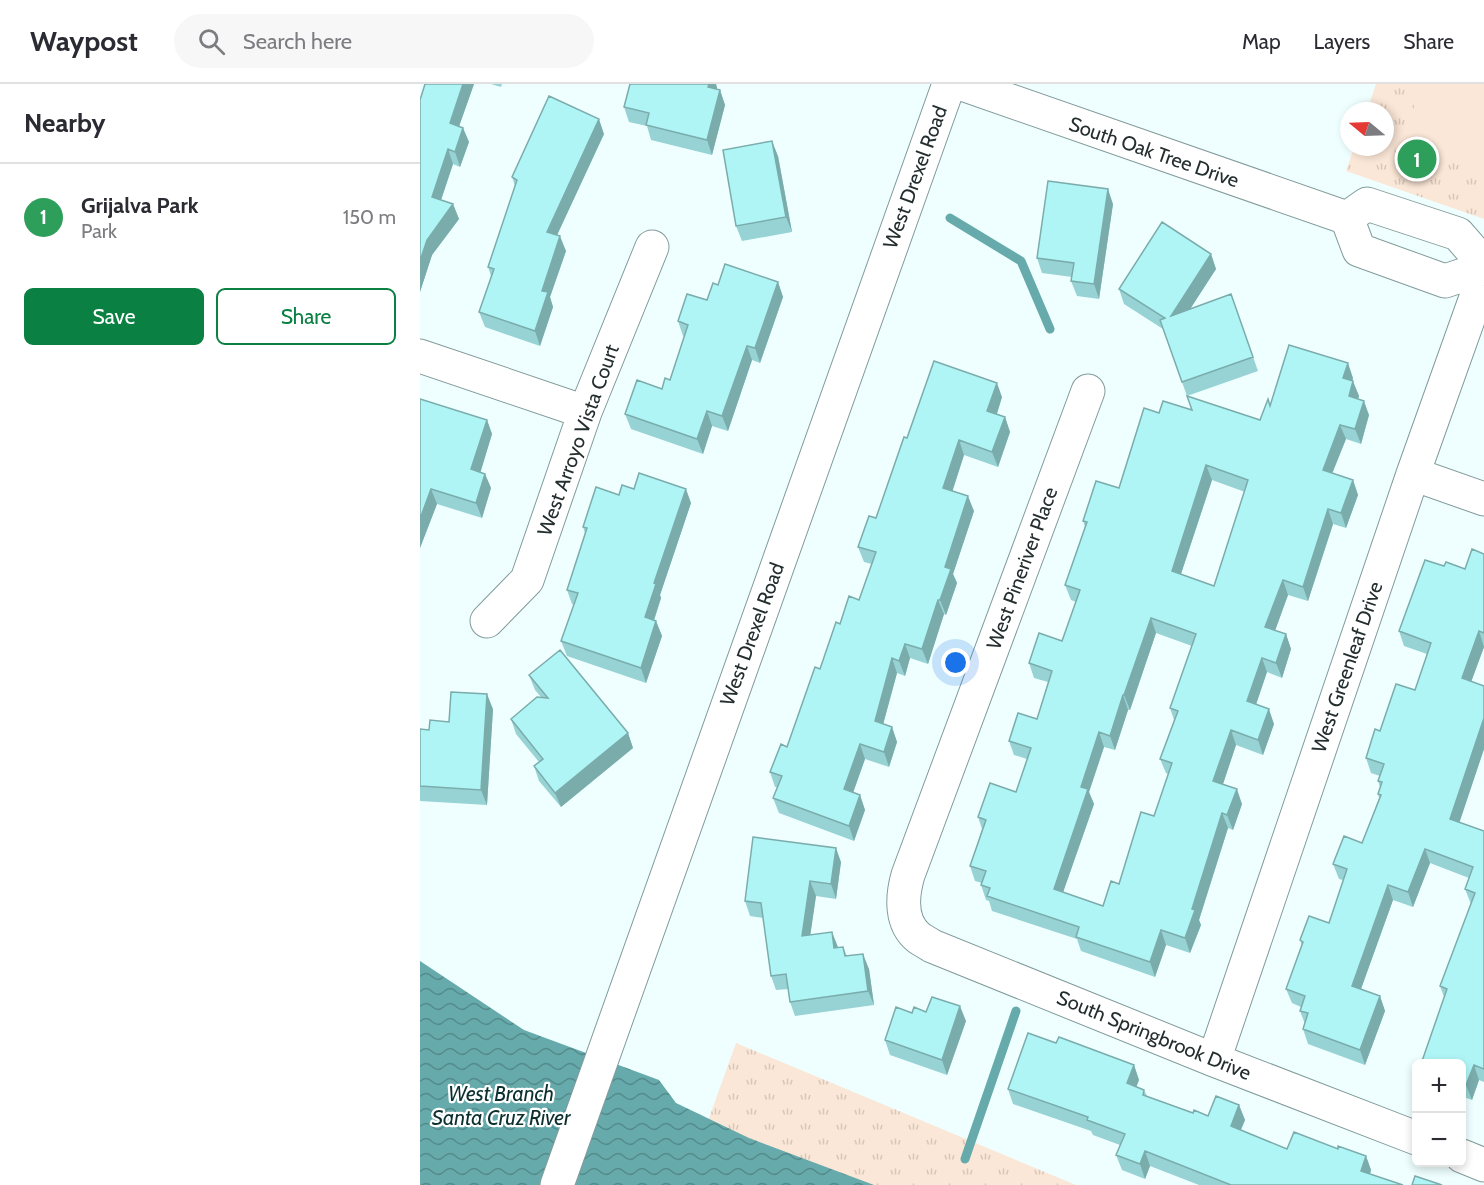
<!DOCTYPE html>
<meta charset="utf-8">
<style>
body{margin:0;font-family:Cabin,sans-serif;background:#f7f7f7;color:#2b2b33}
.controls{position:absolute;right:18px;bottom:18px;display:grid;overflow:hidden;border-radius:9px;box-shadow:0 3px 9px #0003}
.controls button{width:54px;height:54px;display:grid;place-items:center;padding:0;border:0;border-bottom:2px solid #e1e1e2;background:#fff;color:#2b2b33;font:30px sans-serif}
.compass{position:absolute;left:920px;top:18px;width:54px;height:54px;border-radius:50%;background:#fff;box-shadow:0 3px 9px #0003;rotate:289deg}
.you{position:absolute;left:536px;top:579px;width:21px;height:21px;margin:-15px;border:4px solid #fff;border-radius:50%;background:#1a73e8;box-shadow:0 0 0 9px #1a73e833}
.badge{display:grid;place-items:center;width:39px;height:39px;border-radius:50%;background:#0b8043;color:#fff;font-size:20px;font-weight:700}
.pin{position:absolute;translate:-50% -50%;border:3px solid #fff;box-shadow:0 2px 6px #0006}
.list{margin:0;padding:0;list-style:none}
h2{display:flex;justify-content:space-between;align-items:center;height:78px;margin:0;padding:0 24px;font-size:26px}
h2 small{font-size:20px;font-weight:400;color:#7c7c81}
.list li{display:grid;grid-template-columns:39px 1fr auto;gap:18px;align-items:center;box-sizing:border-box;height:108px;padding:0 24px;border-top:2px solid #e1e1e2}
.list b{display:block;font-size:22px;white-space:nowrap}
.list p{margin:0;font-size:20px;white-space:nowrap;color:#7c7c81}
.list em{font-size:20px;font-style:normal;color:#7c7c81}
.actions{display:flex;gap:12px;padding:18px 24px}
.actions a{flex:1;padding:14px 0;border:2px solid #0b8043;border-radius:9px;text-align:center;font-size:21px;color:#0b8043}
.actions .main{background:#0b8043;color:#fff}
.icon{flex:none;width:33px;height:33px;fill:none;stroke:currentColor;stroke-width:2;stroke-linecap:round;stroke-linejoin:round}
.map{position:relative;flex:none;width:1064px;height:1101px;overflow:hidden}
header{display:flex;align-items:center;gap:36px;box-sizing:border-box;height:84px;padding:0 30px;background:#fff;border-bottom:2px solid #e1e1e2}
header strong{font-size:28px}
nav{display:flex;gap:33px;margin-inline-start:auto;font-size:21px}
.search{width:420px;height:54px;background:#f7f7f7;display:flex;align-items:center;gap:15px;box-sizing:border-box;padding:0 21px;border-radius:33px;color:#7c7c81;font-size:22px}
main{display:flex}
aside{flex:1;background:#fff}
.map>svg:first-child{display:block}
.grass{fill:url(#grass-tufts)}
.garden{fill:#fbe7d7}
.water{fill:url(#water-waves)}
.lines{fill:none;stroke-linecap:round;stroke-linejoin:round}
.stream{stroke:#66aaab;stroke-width:9}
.minor-casing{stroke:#839b9b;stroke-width:35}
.minor{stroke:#fff;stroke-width:33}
.wall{fill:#97d3d4;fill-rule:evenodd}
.shaded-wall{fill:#7bacac}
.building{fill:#b0f5f6;stroke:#7bacac;stroke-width:1.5;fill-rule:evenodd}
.labels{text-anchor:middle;stroke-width:4.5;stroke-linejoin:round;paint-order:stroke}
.street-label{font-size:20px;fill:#252e2e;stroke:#fff}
.water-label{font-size:21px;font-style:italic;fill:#0c2f30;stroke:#fff}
</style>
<header>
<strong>Waypost</strong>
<div class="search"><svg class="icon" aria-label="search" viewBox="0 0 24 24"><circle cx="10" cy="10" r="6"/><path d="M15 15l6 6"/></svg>Search here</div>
<nav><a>Map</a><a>Layers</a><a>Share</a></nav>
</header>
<main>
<aside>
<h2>Nearby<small></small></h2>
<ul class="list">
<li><span class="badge" style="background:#2e9e5b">1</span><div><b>Grijalva Park</b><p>Park</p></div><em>150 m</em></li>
</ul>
<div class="actions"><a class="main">Save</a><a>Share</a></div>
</aside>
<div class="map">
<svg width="1064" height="1101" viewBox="0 0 1064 1101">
<defs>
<pattern id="grass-tufts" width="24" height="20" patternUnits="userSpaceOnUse" patternTransform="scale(1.5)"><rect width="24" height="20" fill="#fbe7d7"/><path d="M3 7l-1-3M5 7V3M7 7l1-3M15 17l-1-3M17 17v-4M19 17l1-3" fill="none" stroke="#d7c6b9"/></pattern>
<pattern id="water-waves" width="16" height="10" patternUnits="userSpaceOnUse" patternTransform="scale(1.5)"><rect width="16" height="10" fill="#66aaab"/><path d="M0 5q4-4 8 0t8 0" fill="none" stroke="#548b8c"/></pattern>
</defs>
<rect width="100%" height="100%" fill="#efffff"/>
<path class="grass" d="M 956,0 L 1064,0 L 1064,135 L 926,87 L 934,63 L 965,63 L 965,27 L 947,27 Z
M 316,959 L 656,1101 L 265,1101 Z"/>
<path class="garden" d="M 1002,0 L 1064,0 L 1064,86 L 982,58 Z"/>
<path class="water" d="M 0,877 L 104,946 L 239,996 L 256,1019 L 329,1054 L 454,1101 L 0,1101 Z"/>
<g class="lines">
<path class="stream" d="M 530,134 L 601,177 L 630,245
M 545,1075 L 596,927"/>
<defs>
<path id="minor" d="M 542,0 L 927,134
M 927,134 L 939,166 L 1025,197 L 1064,184
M 927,134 L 947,120 L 1038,150 L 1064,180
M 0,272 L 165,328
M 668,307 L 488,791 C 482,812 480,839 499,854 C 503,857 508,859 512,862 L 794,976 L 996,1054
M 993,390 L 1064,415
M 67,537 L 107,496 L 165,328 L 232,163
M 794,976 L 993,390 L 1064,191
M 1042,1072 L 1064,1081
M 137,1101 L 529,0"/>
</defs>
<use href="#minor" class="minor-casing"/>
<use href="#minor" class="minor"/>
</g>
<path class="wall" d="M 5,0 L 54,0 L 39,42 L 43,44 L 49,58 L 40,83 L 33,80 L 21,116 L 33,120 L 39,135 L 12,171 L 0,208 L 0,16 Z
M 71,0 L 82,0 L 81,3 Z
M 297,3 L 297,6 L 300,6 L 305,21 L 292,71 L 231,56 L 227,42 L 209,38 L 204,23 Z
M 184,50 L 137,151 L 146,167 L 130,213 L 133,223 L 120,262 L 65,243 L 59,228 L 71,192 L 68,183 L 95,102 L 92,93 Z
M 358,72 L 372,148 L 322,157 L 316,142 Z
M 693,120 L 679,215 L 657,212 L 651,197 L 652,193 L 622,189 L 617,174 Z
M 791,170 L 796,185 L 770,225 L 811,210 L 838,287 L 767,312 L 840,336 L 850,322 L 933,294 L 932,297 L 939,312 L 938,315 L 949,331 L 941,360 L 926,355 L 912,389 L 933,396 L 938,411 L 926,444 L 913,440 L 888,517 L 868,511 L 855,546 L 866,550 L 871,565 L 862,594 L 847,588 L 836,621 L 854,640 L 843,671 L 816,661 L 803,700 L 822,720 L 813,746 L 808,744 L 779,836 L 781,841 L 770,869 L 746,861 L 735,893 L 661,867 L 657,855 L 572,827 L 569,817 L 566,816 L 561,801 L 562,799 L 555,797 L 550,782 L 562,745 L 558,733 L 596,708 L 607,675 L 594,671 L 589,657 L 617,635 L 628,598 L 614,594 L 609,579 L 642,557 L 656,518 L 651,516 L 645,501 L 665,443 L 663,437 L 699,404 L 739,329 L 772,326 L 743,245 L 704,220 L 699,205 ZM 792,396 L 825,408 L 794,502 L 761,490 ZM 736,549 L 772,562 L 750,624 L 754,636 L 740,675 L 746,689 L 748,690 L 734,732 L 699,800 L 683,822 L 643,808 L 674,720 L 669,708 L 684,663 L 695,666 L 708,626 L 710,626 Z
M 358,198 L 363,213 L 340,279 L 332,276 L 308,347 L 292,342 L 283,370 L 211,345 L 205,330 L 242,305 L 250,296 L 264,253 L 263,252 L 258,237 L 287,216 L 298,201 Z
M 582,313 L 577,330 L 585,333 L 590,348 L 578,383 L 544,371 L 532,407 L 554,427 L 533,490 L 537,499 L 526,531 L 524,530 L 508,580 L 490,574 L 485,592 L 477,589 L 463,640 L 472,643 L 477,658 L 469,683 L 445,675 L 433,709 L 440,711 L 445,726 L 434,757 L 359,729 L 353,714 L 357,703 L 355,703 L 350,688 L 367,663 L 420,540 L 439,516 L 452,480 L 444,478 L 438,463 L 456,434 L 487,354 Z
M 0,315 L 67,336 L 72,350 L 60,388 L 65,390 L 71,404 L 62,434 L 17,420 L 0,464 Z
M 214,405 L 271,419 L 240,511 L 241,514 L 234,537 L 236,537 L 242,552 L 226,599 L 147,572 L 141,557 L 154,521 L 152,520 L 147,506 L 165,449 L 163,443 L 199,411 Z
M 1064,470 L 1064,563 L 1051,598 L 1064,665 L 1039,738 L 1064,747 L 1064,998 L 1059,996 L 1052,1016 L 1041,1012 L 1041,980 L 1024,913 L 1020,902 L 1051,820 L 1045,805 L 1049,794 L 1010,779 L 993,823 L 973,816 L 941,905 L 960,912 L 965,927 L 945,981 L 888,960 L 883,945 L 885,940 L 880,927 L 881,923 L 872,919 L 866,905 L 882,862 L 880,856 L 909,839 L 923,796 L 919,795 L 913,780 L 942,759 L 959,714 L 958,710 L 960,703 L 958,697 L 960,692 L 951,689 L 946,674 L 960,647 L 995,606 L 1007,570 L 984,562 L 979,547 L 1024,482 L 1045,485 Z
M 109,591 L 208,649 L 213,664 L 141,723 L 119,697 L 114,682 L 119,678 L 96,650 L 91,635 L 121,613 L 115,606 Z
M 73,625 L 67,721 L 0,717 L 0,645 L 9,646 L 29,638 Z
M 421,778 L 416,815 L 396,812 L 390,851 L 418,864 L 423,863 L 427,872 L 449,885 L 454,921 L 375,932 L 370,918 L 368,905 L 356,906 L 351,892 L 343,834 L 330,832 L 325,817 Z
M 506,928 L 546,937 L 527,991 L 470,971 L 465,956 L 492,929 Z
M 636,959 L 714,981 L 719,996 L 716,1003 L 724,1006 L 727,1012 L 773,1029 L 788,1032 L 819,1021 L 825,1036 L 821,1046 L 867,1065 L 918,1065 L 946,1072 L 951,1086 L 950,1090 L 983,1101 L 779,1101 L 730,1082 L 725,1095 L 702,1086 L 696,1071 L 700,1061 L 673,1051 L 671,1047 L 593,1020 L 588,1005 Z"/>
<path class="shaded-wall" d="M 43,0 L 54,0 L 35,54 L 30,39 Z
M 289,0 L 296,0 L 297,3 L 294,18 L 288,3 Z
M 300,6 L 305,21 L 292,71 L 287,56 Z
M 179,35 L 184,50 L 132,162 L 127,148 Z
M 43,44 L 49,58 L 40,83 L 35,68 Z
M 352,57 L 358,72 L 372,148 L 366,133 Z
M 28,65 L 33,80 L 17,128 L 12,113 Z
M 688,105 L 693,120 L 679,215 L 674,200 Z
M 33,120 L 39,135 L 12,171 L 0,208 L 0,177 L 7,156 Z
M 140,152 L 146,167 L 130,213 L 133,223 L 120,262 L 115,247 L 122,207 Z
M 791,170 L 796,185 L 756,247 L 751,232 Z
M 358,198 L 363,213 L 340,279 L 335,264 Z
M 327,262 L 332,276 L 308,347 L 302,332 Z
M 928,279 L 933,294 L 929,309 L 923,294 Z
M 933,297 L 939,312 L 934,327 L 929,312 Z
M 577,299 L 582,313 L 573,342 L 567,327 Z
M 944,317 L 949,331 L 941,360 L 935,345 Z
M 287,327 L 292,342 L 283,370 L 277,355 Z
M 585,333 L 590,348 L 578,383 L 572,368 Z
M 67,336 L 72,350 L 57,400 L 51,385 Z
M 920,341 L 926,355 L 908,400 L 903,386 Z
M 539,356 L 544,371 L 529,418 L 523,404 Z
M 786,381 L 792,396 L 757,502 L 752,487 Z
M 65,390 L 71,404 L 62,434 L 56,419 Z
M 933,396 L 938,411 L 926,444 L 921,429 Z
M 11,405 L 17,420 L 0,464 L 0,435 Z
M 266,405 L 271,419 L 240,511 L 241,514 L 230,548 L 225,533 L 234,499 Z
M 548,412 L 554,427 L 533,490 L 537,499 L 526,531 L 520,516 L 525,483 Z
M 908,425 L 913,440 L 888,517 L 883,503 Z
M 863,496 L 868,511 L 851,558 L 845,543 Z
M 518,516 L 524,530 L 508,580 L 502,565 Z
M 731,534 L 736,549 L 710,626 L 704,611 Z
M 236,537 L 242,552 L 226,599 L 221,584 Z
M 1059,547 L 1064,563 L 1047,609 L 1042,594 Z
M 866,550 L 871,565 L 862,594 L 856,579 Z
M 485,560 L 490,574 L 485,592 L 479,577 Z
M 472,574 L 477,589 L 460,652 L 455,637 Z
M 842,574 L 847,588 L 832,632 L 827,617 Z
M 67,610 L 73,625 L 67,721 L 61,706 Z
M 703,611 L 708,626 L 695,666 L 690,652 Z
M 849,625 L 854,640 L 843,671 L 838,656 Z
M 1064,634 L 1064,665 L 1036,749 L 1030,735 Z
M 472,643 L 477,658 L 469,683 L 464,668 Z
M 811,646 L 816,661 L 799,712 L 793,697 Z
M 679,648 L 684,663 L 669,708 L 674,720 L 639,820 L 634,805 L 661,703 Z
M 208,649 L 213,664 L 141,723 L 135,709 Z
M 440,660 L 445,675 L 429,720 L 424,705 Z
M 817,705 L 822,720 L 813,746 L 807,731 Z
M 440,711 L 445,726 L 434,757 L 429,742 Z
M 802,729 L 808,744 L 779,836 L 781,841 L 770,869 L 765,854 L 772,825 Z
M 416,764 L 421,778 L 416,815 L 411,800 Z
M 1005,765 L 1010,779 L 993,823 L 988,808 Z
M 390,797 L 396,812 L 388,867 L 382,852 Z
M 968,801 L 973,816 L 937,916 L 932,902 Z
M 741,846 L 746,861 L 735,893 L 730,878 Z
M 412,848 L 418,863 L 420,879 L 414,864 Z
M 443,870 L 449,885 L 454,921 L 448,907 Z
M 960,912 L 965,927 L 945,981 L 940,966 Z
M 540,922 L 546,937 L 527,991 L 522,976 Z
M 714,981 L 719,996 L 712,1014 L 707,999 Z
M 1054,981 L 1059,996 L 1052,1016 L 1046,1001 Z
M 819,1021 L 825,1036 L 816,1057 L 811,1042 Z
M 725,1067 L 730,1082 L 725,1095 L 720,1080 Z
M 946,1072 L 951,1086 L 947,1101 L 941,1087 Z"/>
<path class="building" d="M 5,0 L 43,0 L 30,39 L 43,44 L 35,68 L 28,65 L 12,113 L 33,120 L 7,156 L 0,177 L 0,16 Z
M 210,0 L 289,0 L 288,3 L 300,6 L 287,56 L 226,41 L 229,29 L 204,23 Z
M 129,12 L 179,35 L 127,148 L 140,152 L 122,207 L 128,208 L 115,247 L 59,228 L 74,185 L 68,183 L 97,96 L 92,93 Z
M 352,57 L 366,133 L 316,142 L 303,66 Z
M 628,97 L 688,105 L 674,200 L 651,197 L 654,179 L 617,174 Z
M 742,138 L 791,170 L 751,232 L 811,210 L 833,273 L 762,298 L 740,236 L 745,234 L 699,205 Z
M 305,180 L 358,198 L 335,264 L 327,262 L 302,332 L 287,327 L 277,355 L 205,330 L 217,296 L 242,305 L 245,294 L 250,296 L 268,241 L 258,237 L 267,210 L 287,216 L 293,199 L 298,201 Z
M 869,261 L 928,279 L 923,294 L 933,297 L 929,312 L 944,317 L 935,345 L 920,341 L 903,386 L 933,396 L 921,429 L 908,425 L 883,503 L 863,496 L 845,543 L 866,550 L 856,579 L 842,574 L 827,617 L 849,625 L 838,656 L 811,646 L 793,697 L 817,705 L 807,731 L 802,729 L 772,825 L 775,826 L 765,854 L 741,846 L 730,878 L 656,853 L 659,843 L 567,812 L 570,804 L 561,801 L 566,787 L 550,782 L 566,736 L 558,733 L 570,699 L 596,708 L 611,664 L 589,657 L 598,629 L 617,635 L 632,587 L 609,579 L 619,549 L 642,557 L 660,506 L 645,501 L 667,438 L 663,437 L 676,397 L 699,404 L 724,324 L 739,329 L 743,317 L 772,326 L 767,312 L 840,336 L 848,315 L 850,322 ZM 786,381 L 828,396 L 794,502 L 752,487 ZM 731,534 L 776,550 L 750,624 L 758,627 L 740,675 L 752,679 L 734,732 L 721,728 L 699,800 L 691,797 L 683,822 L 634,805 L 668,705 L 661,703 L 679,648 L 690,652 L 703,611 L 704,611 Z
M 514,277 L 577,299 L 567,327 L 585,333 L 572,368 L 539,356 L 523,404 L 548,412 L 525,483 L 531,485 L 520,516 L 518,516 L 502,565 L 485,560 L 479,577 L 472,574 L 455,637 L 472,643 L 464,668 L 440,660 L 424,705 L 440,711 L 429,742 L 353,714 L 362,692 L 350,688 L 361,660 L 367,663 L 395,583 L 400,585 L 416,538 L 420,540 L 429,512 L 439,516 L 456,468 L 438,463 L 449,432 L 456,434 L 484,353 L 487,354 Z
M 0,315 L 67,336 L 51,385 L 65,390 L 56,419 L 11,405 L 0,435 Z
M 219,389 L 266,405 L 234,499 L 236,500 L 225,533 L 236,537 L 221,584 L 141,557 L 158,509 L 147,506 L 167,444 L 163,443 L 176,403 L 199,411 L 202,401 L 214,405 Z
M 1052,465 L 1064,470 L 1064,549 L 1059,547 L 1042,594 L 1064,602 L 1064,634 L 1030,735 L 1064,747 L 1064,985 L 1054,981 L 1046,1001 L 1041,999 L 1041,980 L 1001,980 L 1027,905 L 1020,902 L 1055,809 L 1045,805 L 1053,783 L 1005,765 L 988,808 L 968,801 L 932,902 L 960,912 L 940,966 L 883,945 L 888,929 L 880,927 L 885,912 L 866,905 L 883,858 L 880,856 L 889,832 L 909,839 L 927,785 L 913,780 L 924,752 L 942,759 L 961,711 L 958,710 L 962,698 L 958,697 L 964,680 L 946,674 L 955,645 L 960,647 L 976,600 L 995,606 L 1011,559 L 979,547 L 1005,476 L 1024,482 L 1026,478 L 1045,485 Z
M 140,566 L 208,649 L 135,709 L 114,682 L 123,675 L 91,635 L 117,613 L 128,614 L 109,591 Z
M 31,608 L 67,610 L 61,706 L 0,702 L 0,645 L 9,646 L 10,636 L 29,638 Z
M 333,753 L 416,764 L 411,800 L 390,797 L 382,852 L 412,848 L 414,864 L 423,863 L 425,872 L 443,870 L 448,907 L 370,918 L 366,890 L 351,892 L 341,819 L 325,817 Z
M 512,913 L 540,922 L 522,976 L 465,956 L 476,923 L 492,929 L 494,923 L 506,928 Z
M 608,949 L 636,959 L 639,953 L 714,981 L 707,999 L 724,1006 L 723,1011 L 773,1029 L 774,1026 L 788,1032 L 796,1012 L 819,1021 L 811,1042 L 867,1065 L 874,1048 L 918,1065 L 918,1062 L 946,1072 L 941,1087 L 983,1101 L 811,1101 L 725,1067 L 720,1080 L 696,1071 L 705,1050 L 667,1036 L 668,1033 L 588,1005 Z
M 995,1092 L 1022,1101 L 992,1101 Z"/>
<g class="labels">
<g class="street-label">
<text transform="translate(734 68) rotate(19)" y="7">South Oak Tree Drive</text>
<text transform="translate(495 93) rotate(-70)" y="7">West Drexel Road</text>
<text transform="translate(158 356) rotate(-70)" y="7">West Arroyo Vista Court</text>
<text transform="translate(602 484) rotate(-70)" y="7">West Pineriver Place</text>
<text transform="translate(332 550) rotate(-70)" y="7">West Drexel Road</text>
<text transform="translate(927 583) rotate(-71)" y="7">West Greenleaf Drive</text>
<text transform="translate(734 951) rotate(22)" y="7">South Springbrook Drive</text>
</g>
<g class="water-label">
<text x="81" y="1017">West Branch<tspan x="81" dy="24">Santa Cruz River</tspan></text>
</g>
</g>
</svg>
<div class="controls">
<button>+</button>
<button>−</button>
</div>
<svg class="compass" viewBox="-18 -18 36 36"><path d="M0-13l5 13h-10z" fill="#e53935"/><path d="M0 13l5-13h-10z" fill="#7c7c81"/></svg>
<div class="you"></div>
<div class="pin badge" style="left:997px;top:75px;background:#2e9e5b">1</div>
</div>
</main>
